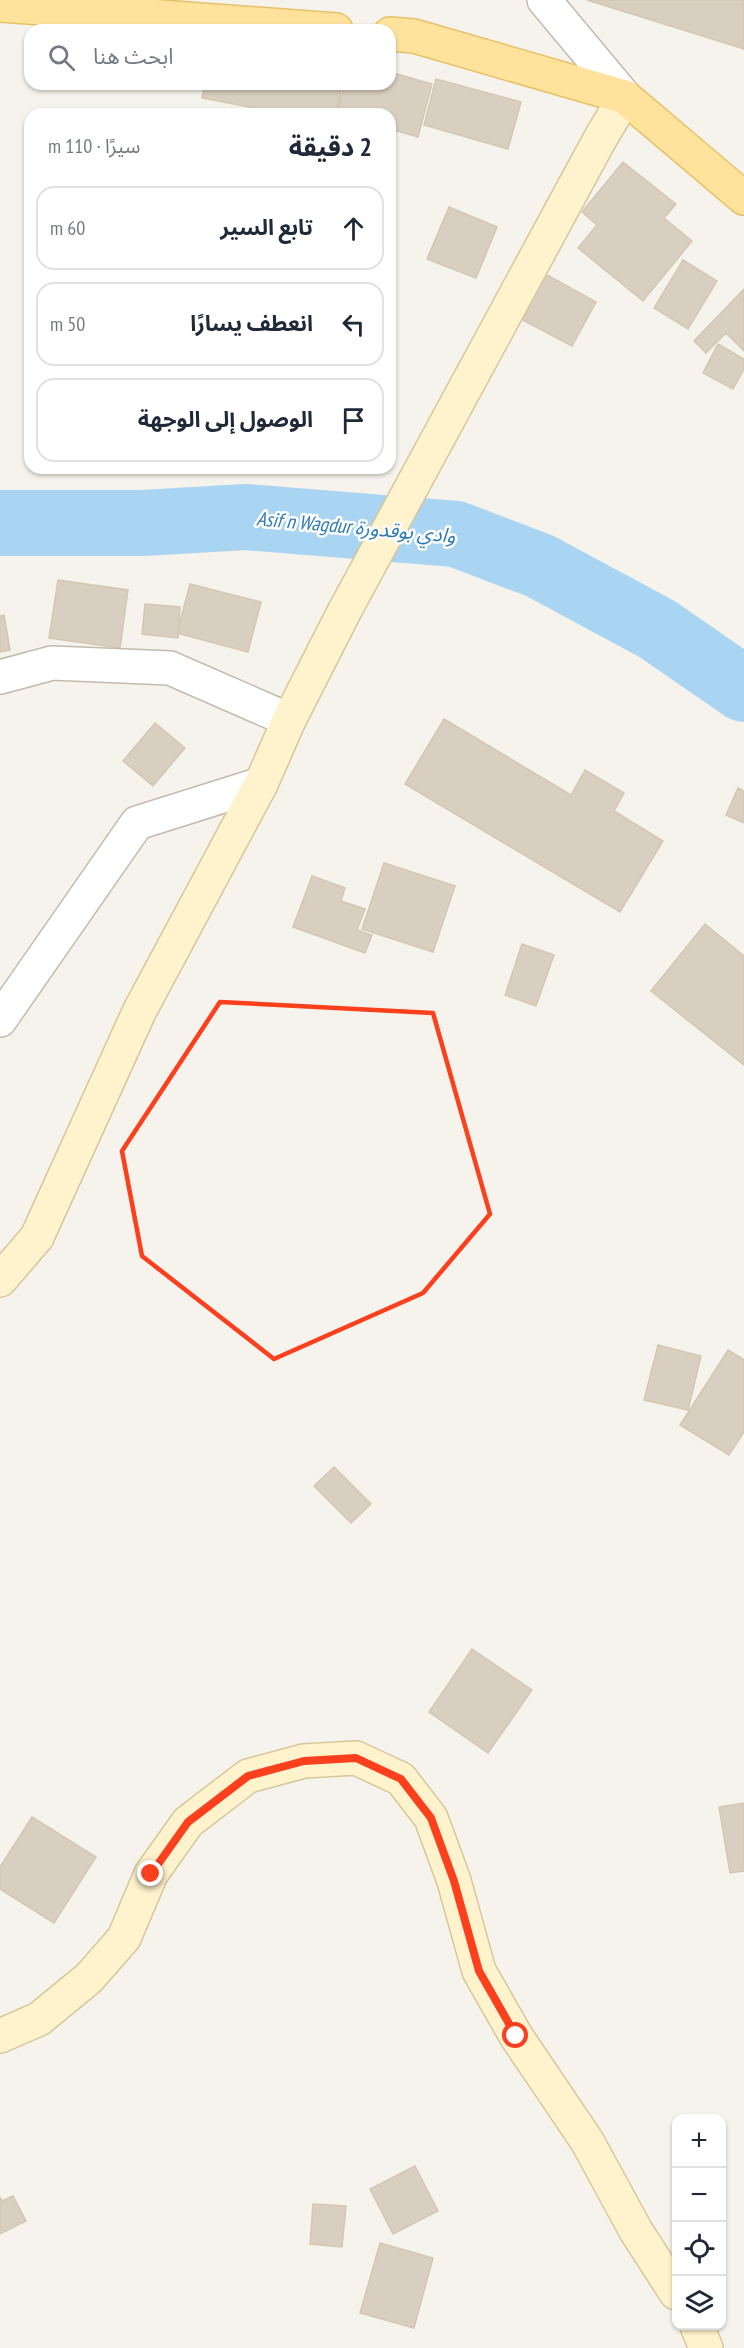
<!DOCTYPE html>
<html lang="ar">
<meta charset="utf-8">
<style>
body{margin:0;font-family:"PT Sans Narrow","Noto Sans Arabic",sans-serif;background:#f6f6f7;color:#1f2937;direction:rtl}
.controls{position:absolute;right:18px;bottom:18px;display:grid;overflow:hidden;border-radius:12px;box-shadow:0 2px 4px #0004}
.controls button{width:54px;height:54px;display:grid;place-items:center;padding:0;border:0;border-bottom:2px solid #e0e1e3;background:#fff;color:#1f2937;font:30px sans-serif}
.stop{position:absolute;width:18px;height:18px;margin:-14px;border:4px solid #fc3f1d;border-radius:50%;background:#fff}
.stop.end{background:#fc3f1d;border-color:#fff;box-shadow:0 2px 6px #0008}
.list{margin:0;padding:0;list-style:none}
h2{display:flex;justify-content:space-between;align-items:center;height:78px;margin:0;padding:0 24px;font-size:26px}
h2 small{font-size:20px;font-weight:400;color:#747a83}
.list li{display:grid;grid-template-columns:39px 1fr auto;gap:18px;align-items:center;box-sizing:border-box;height:84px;margin:0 12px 12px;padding:0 12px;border:2px solid #e0e1e3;border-radius:18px}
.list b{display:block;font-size:22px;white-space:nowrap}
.list em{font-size:20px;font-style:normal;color:#747a83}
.icon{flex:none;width:33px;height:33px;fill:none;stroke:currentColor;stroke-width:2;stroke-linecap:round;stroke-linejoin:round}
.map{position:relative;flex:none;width:744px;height:2348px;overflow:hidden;direction:ltr}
.search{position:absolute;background:#fff;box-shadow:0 2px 4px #0004;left:24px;top:24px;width:372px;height:66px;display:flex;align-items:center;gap:15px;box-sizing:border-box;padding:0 21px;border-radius:18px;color:#747a83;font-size:22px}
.panel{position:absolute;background:#fff;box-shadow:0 2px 4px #0004;left:24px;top:108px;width:372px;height:366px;border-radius:18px;direction:rtl}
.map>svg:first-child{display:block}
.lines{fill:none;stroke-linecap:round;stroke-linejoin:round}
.river{stroke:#a9d4f2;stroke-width:66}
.building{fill:#d8cfc1;stroke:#d3c7b4;stroke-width:1.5}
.minor-casing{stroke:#c2bbae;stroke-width:36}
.secondary-casing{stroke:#d6c79b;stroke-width:36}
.primary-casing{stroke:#e6c16a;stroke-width:36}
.minor{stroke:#fff;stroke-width:33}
.secondary{stroke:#fff3cd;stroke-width:33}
.primary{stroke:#ffe39c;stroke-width:33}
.route{stroke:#fc3f1d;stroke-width:8}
.marked{fill:none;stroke:#fc3f1d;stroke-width:4.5;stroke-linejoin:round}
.labels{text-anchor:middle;stroke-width:5;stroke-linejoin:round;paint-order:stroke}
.water-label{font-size:20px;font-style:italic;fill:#2e7ab2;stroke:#fff}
</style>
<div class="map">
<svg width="744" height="2348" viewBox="0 0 744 2348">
<rect width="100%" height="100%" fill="#f6f3ec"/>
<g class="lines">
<path class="river" d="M 0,523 L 143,523 L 246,517 L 456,534 L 540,566 L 657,629 L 744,689"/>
</g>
<path class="building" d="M 587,0 L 744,0 L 744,49 Z
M 390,72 L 432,84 L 418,137 L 390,129 L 390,114 L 336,114 L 345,84 L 390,84 Z
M 436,79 L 521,102 L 508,149 L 424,125 Z
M 205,84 L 342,84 L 336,114 L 261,114 L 248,111 L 249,107 L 202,98 Z
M 623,162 L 676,204 L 664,218 L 692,241 L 643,301 L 578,248 L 597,225 L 582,212 Z
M 449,207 L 497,227 L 476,278 L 427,259 Z
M 683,260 L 717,281 L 688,329 L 654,308 Z
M 538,270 L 596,302 L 572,346 L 513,315 Z
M 744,289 L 744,351 L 726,333 L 706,353 L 694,341 Z
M 718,344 L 744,359 L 744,369 L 733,389 L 703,373 Z
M 58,580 L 128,590 L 120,648 L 49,638 Z
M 190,584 L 261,602 L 248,652 L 177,633 Z
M 145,604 L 180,607 L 178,638 L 142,634 Z
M 4,615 L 10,650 L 0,652 L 0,616 Z
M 444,719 L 571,795 L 585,770 L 624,793 L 614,811 L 663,841 L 620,912 L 405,784 Z
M 155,723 L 185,748 L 153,786 L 123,761 Z
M 738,788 L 744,791 L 744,823 L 726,815 Z
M 384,863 L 455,886 L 433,952 L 362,929 Z
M 312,876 L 345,888 L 341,901 L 365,909 L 357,930 L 372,935 L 365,953 L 293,927 Z
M 705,924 L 744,956 L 744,1065 L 651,991 Z
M 522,944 L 554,955 L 536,1006 L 505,995 Z
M 658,1345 L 701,1356 L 688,1410 L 644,1400 Z
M 728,1350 L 744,1360 L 744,1432 L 729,1455 L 680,1425 Z
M 334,1467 L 371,1504 L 351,1523 L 314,1486 Z
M 472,1649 L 532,1690 L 488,1753 L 429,1712 Z
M 744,1803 L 744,1871 L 730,1873 L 719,1807 Z
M 32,1817 L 96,1857 L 54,1923 L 0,1889 L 0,1867 Z
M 415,2166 L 438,2211 L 393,2234 L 370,2189 Z
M 13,2196 L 26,2221 L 0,2234 L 0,2197 L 2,2201 Z
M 313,2204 L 346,2206 L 342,2247 L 310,2244 Z
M 380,2243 L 433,2258 L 414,2328 L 360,2313 Z"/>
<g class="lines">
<defs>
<path id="minor" d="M 544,0 L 625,97
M 0,677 L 52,663 L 170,668 L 289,720
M 0,1020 L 137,823 L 261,784"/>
<path id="secondary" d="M 0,1280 L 37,1237 L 139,1012 L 261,784 L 289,720 L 344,612 L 600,139 L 625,97
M 0,2036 L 39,2019 L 89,1978 L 124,1938 L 151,1874 L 188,1822 L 248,1776 L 304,1761 L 356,1758 L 401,1779 L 431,1818 L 454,1881 L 479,1971 L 516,2036 L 587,2141 L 636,2231 L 676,2293
M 697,2326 L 706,2348"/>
<path id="primary" d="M 0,5 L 336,30
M 390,34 L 414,36 L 625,97 L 744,198"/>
</defs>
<use href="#minor" class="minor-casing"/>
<use href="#secondary" class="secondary-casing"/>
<use href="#primary" class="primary-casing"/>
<use href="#minor" class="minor"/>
<use href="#secondary" class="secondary"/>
<use href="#primary" class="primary"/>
</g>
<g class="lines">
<path class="route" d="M 151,1874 L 188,1822 L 248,1776 L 304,1761 L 356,1758 L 401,1779 L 431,1818 L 454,1881 L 479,1971 L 516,2036"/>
</g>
<path class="marked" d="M 220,1002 L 433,1013 L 490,1214 L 423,1293 L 274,1359 L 142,1256 L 122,1151 Z"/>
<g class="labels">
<g class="water-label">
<text transform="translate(356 527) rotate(5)" y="7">Asif n Wagdur وادي بوقدورة</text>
</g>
</g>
</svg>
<div class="controls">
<button>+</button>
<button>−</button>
<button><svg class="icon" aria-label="locate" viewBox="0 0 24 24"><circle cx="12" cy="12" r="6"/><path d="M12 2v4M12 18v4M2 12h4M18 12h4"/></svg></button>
<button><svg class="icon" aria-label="layers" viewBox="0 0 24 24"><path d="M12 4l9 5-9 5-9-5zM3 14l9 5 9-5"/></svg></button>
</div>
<div class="stop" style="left:516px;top:2036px"></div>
<div class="stop end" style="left:151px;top:1874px"></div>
<div class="search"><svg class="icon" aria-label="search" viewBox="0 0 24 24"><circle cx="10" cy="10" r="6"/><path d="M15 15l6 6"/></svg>ابحث هنا</div>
<section class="panel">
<h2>2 دقيقة<small>سيرًا · 110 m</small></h2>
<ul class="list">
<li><svg class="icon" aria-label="ahead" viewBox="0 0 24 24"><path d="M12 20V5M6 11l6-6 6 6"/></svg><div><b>تابع السير</b></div><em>60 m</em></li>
<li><svg class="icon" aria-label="left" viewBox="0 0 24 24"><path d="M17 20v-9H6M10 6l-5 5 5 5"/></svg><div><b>انعطف يسارًا</b></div><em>50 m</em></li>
<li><svg class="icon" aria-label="arrive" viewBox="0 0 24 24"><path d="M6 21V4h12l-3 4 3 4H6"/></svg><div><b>الوصول إلى الوجهة</b></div></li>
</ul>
</section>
</div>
